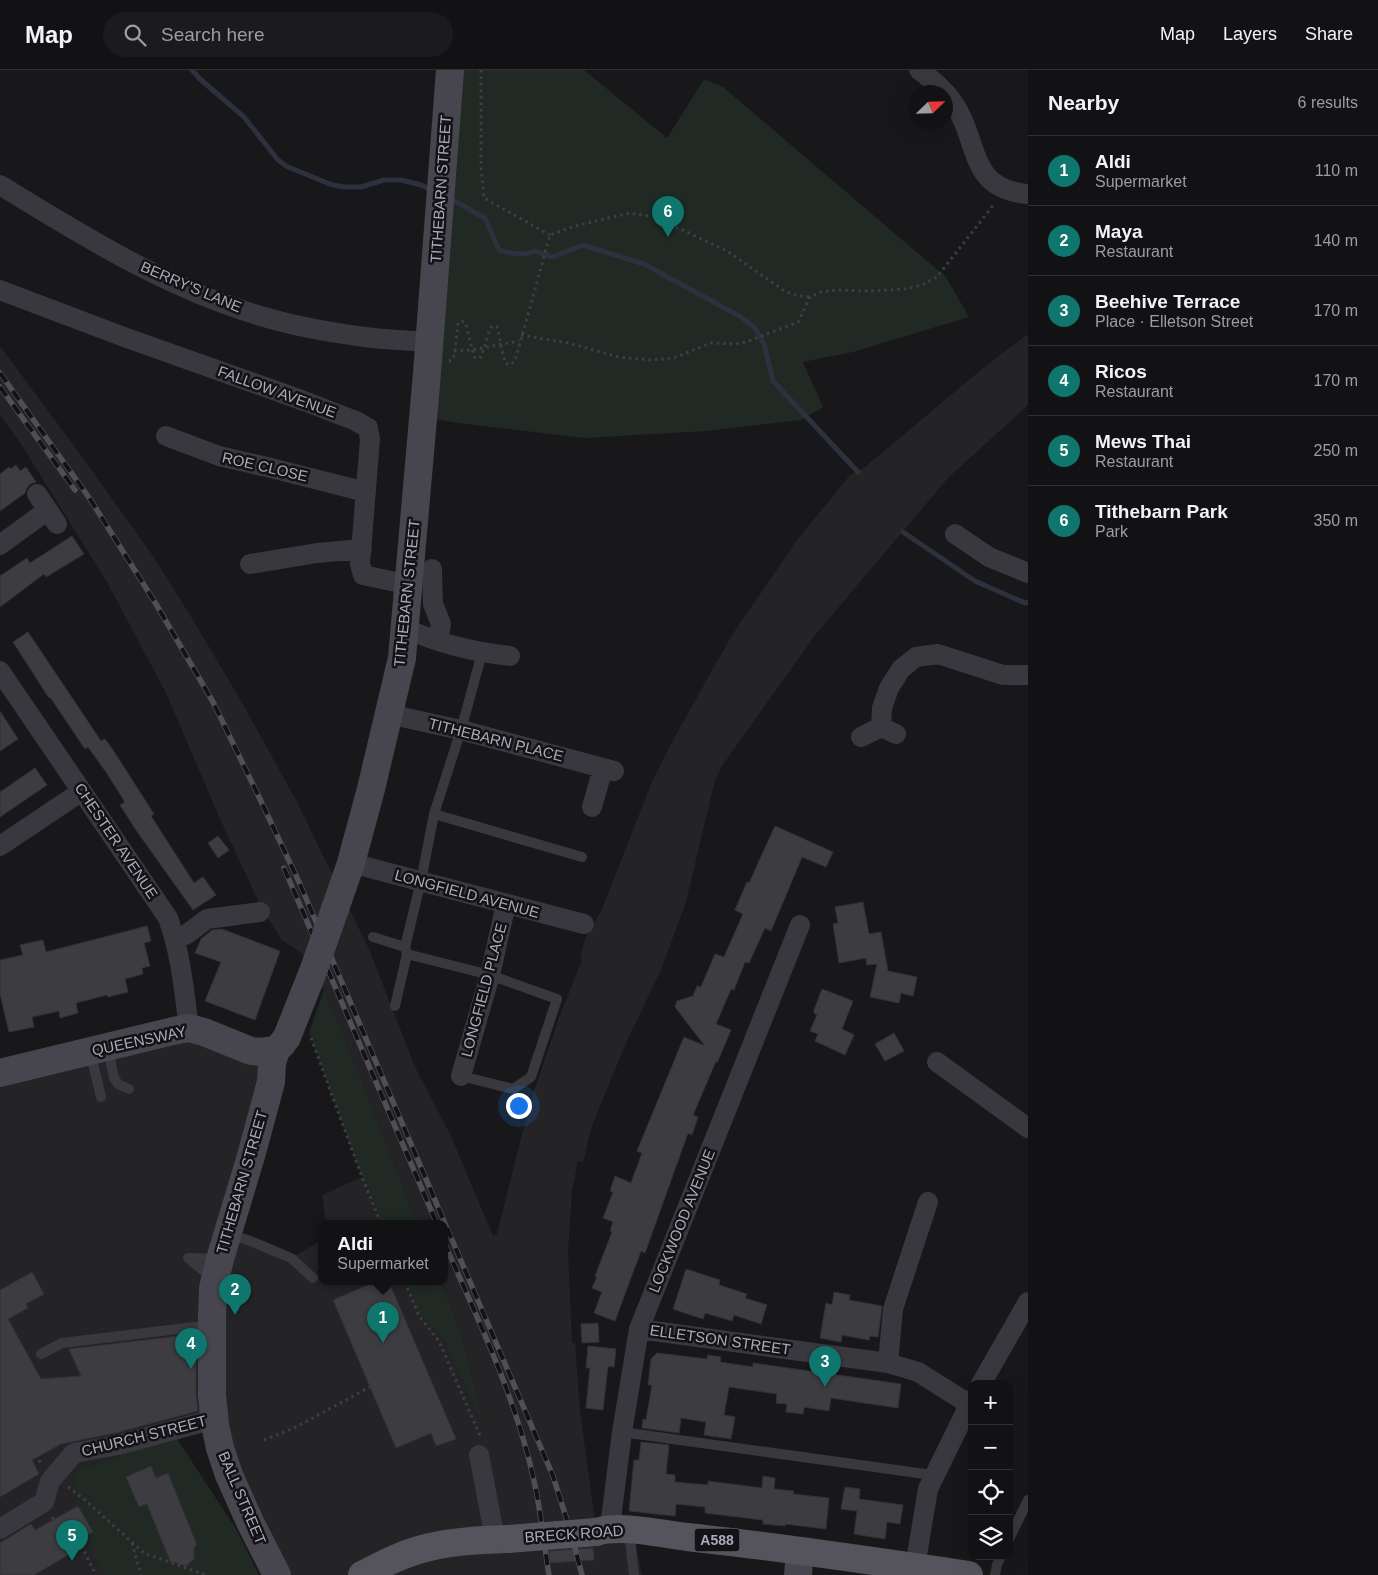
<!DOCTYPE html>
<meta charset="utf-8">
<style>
body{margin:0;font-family:Helvetica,sans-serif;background:#1b1a1c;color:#f1f3f6}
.controls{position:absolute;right:15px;bottom:15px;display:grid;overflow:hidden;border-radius:10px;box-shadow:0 5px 20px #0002}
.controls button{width:45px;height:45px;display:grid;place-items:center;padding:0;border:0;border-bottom:1px solid #313133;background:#121113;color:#f1f3f6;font:25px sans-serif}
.compass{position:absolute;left:908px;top:15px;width:45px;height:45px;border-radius:50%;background:#121113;box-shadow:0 5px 20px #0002;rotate:67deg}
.you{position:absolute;left:518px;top:1035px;width:18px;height:18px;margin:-12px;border:4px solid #fff;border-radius:50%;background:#1a73e8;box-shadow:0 0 0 8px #1a73e833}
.badge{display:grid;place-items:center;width:32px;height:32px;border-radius:50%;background:#0f766e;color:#fff;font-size:16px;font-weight:700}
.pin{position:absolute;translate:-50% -41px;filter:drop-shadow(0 1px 2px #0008)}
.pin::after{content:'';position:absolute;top:26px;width:18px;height:15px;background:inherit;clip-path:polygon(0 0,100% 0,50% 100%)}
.popup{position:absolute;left:318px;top:1150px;width:130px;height:65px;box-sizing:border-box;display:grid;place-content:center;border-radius:10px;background:#121113;filter:drop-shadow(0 1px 4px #0005);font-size:16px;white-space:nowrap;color:#9c9da0}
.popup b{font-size:19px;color:#f1f3f6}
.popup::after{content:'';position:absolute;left:50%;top:100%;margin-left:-10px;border:10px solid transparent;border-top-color:#121113}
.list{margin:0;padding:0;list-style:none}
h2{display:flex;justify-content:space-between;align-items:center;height:65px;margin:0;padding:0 20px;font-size:21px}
h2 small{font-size:16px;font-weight:400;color:#9c9da0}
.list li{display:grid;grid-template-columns:32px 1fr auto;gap:15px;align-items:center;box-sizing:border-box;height:70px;padding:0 20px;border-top:1px solid #313133}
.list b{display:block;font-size:19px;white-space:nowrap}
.list p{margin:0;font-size:16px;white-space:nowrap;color:#9c9da0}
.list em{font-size:16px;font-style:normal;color:#9c9da0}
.icon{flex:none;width:28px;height:28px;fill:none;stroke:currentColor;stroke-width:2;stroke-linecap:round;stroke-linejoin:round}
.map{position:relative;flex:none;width:1028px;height:1505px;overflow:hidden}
header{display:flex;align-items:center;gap:30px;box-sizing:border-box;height:70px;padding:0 25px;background:#121113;border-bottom:1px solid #313133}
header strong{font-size:24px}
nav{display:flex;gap:28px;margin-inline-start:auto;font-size:18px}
.search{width:350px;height:45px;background:#1b1a1c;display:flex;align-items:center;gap:12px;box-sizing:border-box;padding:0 18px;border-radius:28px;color:#9c9da0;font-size:19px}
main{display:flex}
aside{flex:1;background:#121113}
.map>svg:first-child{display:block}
.built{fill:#242326}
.green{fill:#212924}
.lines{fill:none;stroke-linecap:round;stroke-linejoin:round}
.stream{stroke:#2d313d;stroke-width:5}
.building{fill:#3d3c41;stroke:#323135}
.path{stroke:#3e3e45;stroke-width:3;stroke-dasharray:2.5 4;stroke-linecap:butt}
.lane{stroke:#39383e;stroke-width:10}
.street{stroke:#39383e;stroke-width:20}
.secondary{stroke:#47464e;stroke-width:28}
.primary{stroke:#55545d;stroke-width:28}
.rail-casing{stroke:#504f57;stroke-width:5.5}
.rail{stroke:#131214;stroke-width:4;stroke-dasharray:11;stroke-linecap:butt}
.secondary-bridge{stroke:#47464e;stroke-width:28}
.primary-bridge{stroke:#55545d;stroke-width:28}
.labels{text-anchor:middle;stroke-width:5;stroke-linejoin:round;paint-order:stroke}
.shield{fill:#131214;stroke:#7d7c88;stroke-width:1}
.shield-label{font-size:14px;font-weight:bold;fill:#aaaab9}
.street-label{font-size:15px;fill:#aaaab9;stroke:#131214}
</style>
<header>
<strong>Map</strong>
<div class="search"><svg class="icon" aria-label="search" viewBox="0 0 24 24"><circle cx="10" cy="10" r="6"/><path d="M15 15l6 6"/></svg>Search here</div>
<nav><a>Map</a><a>Layers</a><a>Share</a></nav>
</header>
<main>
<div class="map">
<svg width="1028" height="1505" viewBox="0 0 1028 1505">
<rect width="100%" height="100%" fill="#181719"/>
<path class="built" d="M 1028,264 L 1028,335 L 948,408 L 816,564 L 722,696 L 715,710 L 686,832 L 661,900 L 626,973 L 591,1058 L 583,1093 L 578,1091 L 572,1122 L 568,1181 L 572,1273 L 575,1273 L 580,1341 L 597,1465 L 635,1469 L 642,1505 L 277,1505 L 215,1355 L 76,1400 L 93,1462 L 81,1469 L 103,1505 L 0,1505 L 0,1003 L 173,961 L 261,997 L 228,1164 L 291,1188 L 322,1170 L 322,1212 L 405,1212 L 419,1246 L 443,1269 L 485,1360 L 463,1268 L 441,1212 L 444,1212 L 444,1154 L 418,1154 L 353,988 L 314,899 L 300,882 L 282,870 L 262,839 L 220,749 L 166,623 L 108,514 L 21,374 L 0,345 L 0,276 L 80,384 L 153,486 L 190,545 L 240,629 L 296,730 L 369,879 L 415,997 L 451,1066 L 493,1166 L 497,1164 L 518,1080 L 534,1021 L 559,948 L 582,890 L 580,889 L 585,869 L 602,839 L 653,709 L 678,661 L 732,565 L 797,470 L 850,405 L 865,397 L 982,299 Z
M 362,1107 L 381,1154 L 326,1154 L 322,1125 Z"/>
<path class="green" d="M 450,0 L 584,0 L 667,68 L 704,9 L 723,17 L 946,207 L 969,247 L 853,282 L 803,292 L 823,337 L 801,350 L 706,361 L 585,368 L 458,353 L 423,347 Z
M 324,921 L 353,988 L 418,1154 L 381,1154 L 362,1107 L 309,962 Z
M 405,1212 L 441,1212 L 463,1268 L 486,1363 L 443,1269 L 419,1246 Z
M 176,1367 L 236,1459 L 259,1505 L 103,1505 L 81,1469 L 93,1462 C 78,1437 73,1430 76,1400 Z"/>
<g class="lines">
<path class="stream" d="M 192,0 L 200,9 L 244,47 L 278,90 L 286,96 L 332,115 L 345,117 L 361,117 L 384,110 L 401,110 L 421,115 L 432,120
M 449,128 L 485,148 L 499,180 L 510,183 L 526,184 L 535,181 L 552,187 L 583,175 L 644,194 L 741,247 L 754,257 L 764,274 L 773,311 L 858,402
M 903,462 L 975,511 L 1025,533 L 1028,532"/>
</g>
<path class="building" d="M 16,395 L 20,401 L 26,397 L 36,412 L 30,414 L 27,418 L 25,423 L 0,441 L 0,404 L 9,397 L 11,399 Z
M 72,466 L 84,484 L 46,507 L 44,504 L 0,537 L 0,506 L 27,488 L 30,493 Z
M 28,562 L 101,671 L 105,669 L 113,680 L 154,744 L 151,746 L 194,813 L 203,807 L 216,825 L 193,840 L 136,760 L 120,735 L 125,732 L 106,702 L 88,677 L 85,679 L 50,627 L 49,628 L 13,572 Z
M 0,641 L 18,669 L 0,681 Z
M 35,698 L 47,715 L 0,747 L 0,722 Z
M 775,756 L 833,782 L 826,797 L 802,787 L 771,861 L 765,858 L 749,893 L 745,892 L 734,920 L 731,919 L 716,954 L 731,960 L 717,993 L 716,991 L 693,1045 L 698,1047 L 692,1065 L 688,1063 L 645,1183 L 641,1181 L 615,1251 L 594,1243 L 602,1222 L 592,1218 L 597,1207 L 595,1206 L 612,1162 L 610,1161 L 613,1152 L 603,1148 L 613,1122 L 610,1121 L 615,1106 L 631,1113 L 642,1083 L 637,1081 L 684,967 L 705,976 L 675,937 L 677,931 L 693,926 L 697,916 L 701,917 L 715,884 L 724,887 L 743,844 L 735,840 L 747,812 L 749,813 Z
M 218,766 L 229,780 L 218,788 L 208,773 Z
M 863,832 L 869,864 L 881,862 L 888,901 L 917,907 L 913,926 L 901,923 L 899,933 L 870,927 L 877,894 L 867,895 L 866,888 L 839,893 L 833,854 L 838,853 L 835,837 Z
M 147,856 L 151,871 L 144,873 L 150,896 L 142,898 L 143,904 L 125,909 L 128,922 L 108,927 L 107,925 L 76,933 L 78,943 L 60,948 L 59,941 L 32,947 L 34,957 L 9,962 L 0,924 L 0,890 L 23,885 L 20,875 L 43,870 L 46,882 Z
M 222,859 L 280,881 L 255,950 L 205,931 L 221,892 L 195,883 L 201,869 L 212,860 Z
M 822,919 L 853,931 L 842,959 L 854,965 L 845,985 L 815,971 L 818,964 L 810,961 L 817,945 L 814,943 L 814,940 Z
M 894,963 L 904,981 L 885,991 L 875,974 Z
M 686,1199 L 720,1210 L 719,1215 L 747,1224 L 745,1228 L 767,1235 L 761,1254 L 734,1245 L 732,1251 L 705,1243 L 703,1249 L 673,1239 Z
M 32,1202 L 44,1224 L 26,1234 L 28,1238 L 8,1249 L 41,1309 L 81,1306 L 69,1279 L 196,1264 L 196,1325 L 198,1341 L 115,1363 L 61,1374 L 32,1390 L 39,1404 L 0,1427 L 0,1220 Z
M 375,1212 L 389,1212 L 456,1369 L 436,1376 L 431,1363 L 396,1378 L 333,1230 Z
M 834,1222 L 850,1225 L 849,1230 L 882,1236 L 878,1267 L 870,1266 L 869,1270 L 842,1265 L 841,1272 L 820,1268 L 826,1233 L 832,1235 Z
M 598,1253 L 599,1272 L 582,1273 L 581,1254 Z
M 588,1276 L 616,1279 L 614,1297 L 608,1296 L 603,1340 L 586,1338 L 590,1298 L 586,1298 Z
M 657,1283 L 707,1289 L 708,1285 L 721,1287 L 720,1292 L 753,1297 L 753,1293 L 901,1314 L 898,1338 L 831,1328 L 829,1341 L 804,1337 L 803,1344 L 786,1342 L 787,1334 L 776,1333 L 777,1324 L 729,1317 L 724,1345 L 735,1347 L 731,1369 L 704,1365 L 706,1352 L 681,1348 L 679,1363 L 642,1358 L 643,1349 L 646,1350 L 652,1315 L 648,1315 L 651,1289 Z
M 641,1372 L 669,1375 L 666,1404 L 675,1405 L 675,1412 L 708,1415 L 708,1411 L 762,1418 L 763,1406 L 775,1408 L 774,1419 L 794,1421 L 793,1424 L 829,1428 L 826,1459 L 785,1454 L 785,1456 L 763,1454 L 763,1450 L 705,1443 L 705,1437 L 676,1434 L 675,1446 L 629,1441 L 634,1390 L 639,1390 Z
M 151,1396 L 156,1408 L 168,1403 L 197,1475 L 194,1477 L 194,1489 L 186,1496 L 170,1491 L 147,1434 L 139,1437 L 126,1407 Z
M 845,1417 L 860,1419 L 859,1429 L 903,1435 L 900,1454 L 887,1452 L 885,1469 L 854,1464 L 857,1441 L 841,1439 Z
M 78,1436 L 93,1462 L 66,1476 L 70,1484 L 34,1505 L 0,1505 L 0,1473 L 31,1454 L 35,1460 Z
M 593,1478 L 594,1490 L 550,1493 L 549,1481 Z"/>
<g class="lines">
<path class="path" d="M 481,0 L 481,98 L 484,128 L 550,165
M 521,265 L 568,273 L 619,287 L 651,290 L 674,288 L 711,273 L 736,274 L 746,272 L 798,252 L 810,227 L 820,222 L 837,220 L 870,221 L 906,219 L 922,215 L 937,207 L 995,133
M 454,281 L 472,280 L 519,271
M 449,291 L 453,290 L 455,281 L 458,253 L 462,251 L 466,254 L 474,287 L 478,289 L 481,287 L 490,259 L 492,256 L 497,257 L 505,293 L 510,295 L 515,291 L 550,165 L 575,156 L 630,143 L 655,147 L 727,181 L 786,222 L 800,226 L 810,227
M 311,968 L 362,1107 L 381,1154
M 405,1212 L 419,1246 L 439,1271 L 481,1368
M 93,1281 L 112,1333 L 115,1359
M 264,1370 L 294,1358 L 370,1317
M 30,1373 L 41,1394
M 68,1417 L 85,1430 L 144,1483 L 206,1505
M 52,1447 L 68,1477 L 79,1471 L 96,1505
M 132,1473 L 141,1505"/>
<path class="lane" d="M 434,744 L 582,787
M 373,867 L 405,877
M 407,884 L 490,905 L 557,929 L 531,1007 L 513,1019 L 461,1006
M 395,936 L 407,884 L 405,877 L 421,811 L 434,744 L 461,660 L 482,583
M 108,979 L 114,1008 L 118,1014 L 129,1019
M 90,981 L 101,1027
M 228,1164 L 248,1170 L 291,1188 L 313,1208
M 188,1188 L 212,1208
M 188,1188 L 219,1189
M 41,1284 L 62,1273 L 211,1255
M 622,1362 L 925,1404 L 934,1408
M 629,1461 L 634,1505
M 1009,1469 L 1028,1430
M 995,1505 L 997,1495 L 1001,1486"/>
<path class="street" d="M 919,0 C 934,11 945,20 955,35 C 980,74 968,119 1028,124
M 0,115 C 86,168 176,224 275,250 C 304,258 335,263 365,267 C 386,270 408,270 429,272
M 0,220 L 124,267 L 304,331 L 356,351 L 368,358 L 370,369 L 360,494 L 363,505 L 410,515
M 166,366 L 219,386 L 275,399 L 366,422
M 37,424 L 57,454
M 955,464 L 989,487 L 1028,503
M 0,475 L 48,440
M 250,494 L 317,483 L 362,479
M 432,499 L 433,534 L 441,554 L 438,571
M 405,558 C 439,574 474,582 510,586
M 0,601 L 168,848 C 181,884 184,921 189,958
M 388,644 L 461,660 L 614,701
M 896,664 L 881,657 L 882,638 L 889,618 L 901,599 L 916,587 L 938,584 L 1003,605 L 1028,605
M 861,667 L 881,657
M 592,737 L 603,698
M 0,776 L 82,721
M 351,793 L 584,854
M 176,869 L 187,864 L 207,849 L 260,842
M 937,992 L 1028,1058
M 461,1006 L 490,905 L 506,834
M 639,1259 L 888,1293 L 918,1302 L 969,1334
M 888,1293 L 893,1239 L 928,1132
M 981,1314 L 1028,1232
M 479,1385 L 495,1469
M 0,1459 L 44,1432 L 50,1411 L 74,1383 L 118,1375 L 214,1349
M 611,1459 L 611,1449 L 622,1362 L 639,1259 L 800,855
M 915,1497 L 928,1419 L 972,1329"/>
<path class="secondary" d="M 335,839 L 351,793 L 371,719 L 402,588 L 427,303 L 450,0
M 0,1003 L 173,961 L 189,958 L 204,962 L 251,981 L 261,982 L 276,980
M 277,1505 L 251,1454 L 229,1405 L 220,1378 L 215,1355 L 212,1325 L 212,1246 L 213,1218 L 220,1189 L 251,1086 L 271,1012 L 272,993 L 276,980 L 282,974 L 287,967 L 314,899
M 798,1505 L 800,1481"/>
<path class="primary" d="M 596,1462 C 619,1454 662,1464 687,1467 C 781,1477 875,1491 969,1505
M 362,1505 C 383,1494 406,1482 430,1477 C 455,1471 482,1470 508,1469"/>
<defs>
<path id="rail" d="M 0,303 L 90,429 L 156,534 L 213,632 L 259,727 L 299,812 L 553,1406 L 571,1463 L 582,1505
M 0,317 L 75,420
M 284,798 L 437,1154
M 444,1172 C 478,1250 516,1327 534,1411 C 541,1442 544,1474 549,1505"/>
</defs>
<use href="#rail" class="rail-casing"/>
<use href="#rail" class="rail"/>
<path class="secondary-bridge" d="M 314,899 L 335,839"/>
<path class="primary-bridge" d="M 508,1469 L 596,1462"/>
</g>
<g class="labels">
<rect class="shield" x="694.5" y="1458.5" width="45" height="23" rx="4"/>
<g class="shield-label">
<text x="717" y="1475">A588</text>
</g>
<g class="street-label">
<text transform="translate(441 119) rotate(-86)" y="5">TITHEBARN STREET</text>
<text transform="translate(191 217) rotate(23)" y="5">BERRY'S LANE</text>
<text transform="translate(277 322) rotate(20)" y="5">FALLOW AVENUE</text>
<text transform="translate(265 397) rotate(13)" y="5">ROE CLOSE</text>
<text transform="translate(407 523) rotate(-84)" y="5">TITHEBARN STREET</text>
<text transform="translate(496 670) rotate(14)" y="5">TITHEBARN PLACE</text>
<text transform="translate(116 771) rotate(56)" y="5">CHESTER AVENUE</text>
<text transform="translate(467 824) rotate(15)" y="5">LONGFIELD AVENUE</text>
<text transform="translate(484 920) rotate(-75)" y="5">LONGFIELD PLACE</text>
<text transform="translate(139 971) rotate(-12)" y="5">QUEENSWAY</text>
<text transform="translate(242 1112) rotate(-74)" y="5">TITHEBARN STREET</text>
<text transform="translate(682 1151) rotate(-68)" y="5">LOCKWOOD AVENUE</text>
<text transform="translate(720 1270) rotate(8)" y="5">ELLETSON STREET</text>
<text transform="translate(144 1366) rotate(-14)" y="5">CHURCH STREET</text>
<text transform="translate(242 1428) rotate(67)" y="5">BALL STREET</text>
<text transform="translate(574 1464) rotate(-4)" y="5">BRECK ROAD</text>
</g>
</g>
</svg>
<div class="controls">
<button>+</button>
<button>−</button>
<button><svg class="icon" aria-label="locate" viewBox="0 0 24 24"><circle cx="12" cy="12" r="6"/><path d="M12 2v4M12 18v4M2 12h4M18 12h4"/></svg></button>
<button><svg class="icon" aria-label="layers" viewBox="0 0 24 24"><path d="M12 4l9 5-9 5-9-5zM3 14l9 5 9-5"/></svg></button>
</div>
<svg class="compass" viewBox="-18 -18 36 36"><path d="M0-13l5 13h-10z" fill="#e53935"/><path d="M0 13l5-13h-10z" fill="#9c9da0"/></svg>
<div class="you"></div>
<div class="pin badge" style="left:383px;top:1273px">1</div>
<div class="popup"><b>Aldi</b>Supermarket</div>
<div class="pin badge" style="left:235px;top:1245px">2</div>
<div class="pin badge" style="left:825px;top:1317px">3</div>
<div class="pin badge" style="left:191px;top:1299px">4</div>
<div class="pin badge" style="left:72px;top:1491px">5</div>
<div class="pin badge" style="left:668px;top:167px">6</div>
</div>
<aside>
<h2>Nearby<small>6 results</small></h2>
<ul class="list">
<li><span class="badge">1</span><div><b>Aldi</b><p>Supermarket</p></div><em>110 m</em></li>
<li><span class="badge">2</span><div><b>Maya</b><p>Restaurant</p></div><em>140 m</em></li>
<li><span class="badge">3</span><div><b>Beehive Terrace</b><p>Place · Elletson Street</p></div><em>170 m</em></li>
<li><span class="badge">4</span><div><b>Ricos</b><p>Restaurant</p></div><em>170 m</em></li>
<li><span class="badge">5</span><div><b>Mews Thai</b><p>Restaurant</p></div><em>250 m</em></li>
<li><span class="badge">6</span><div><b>Tithebarn Park</b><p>Park</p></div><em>350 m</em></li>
</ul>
</aside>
</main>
